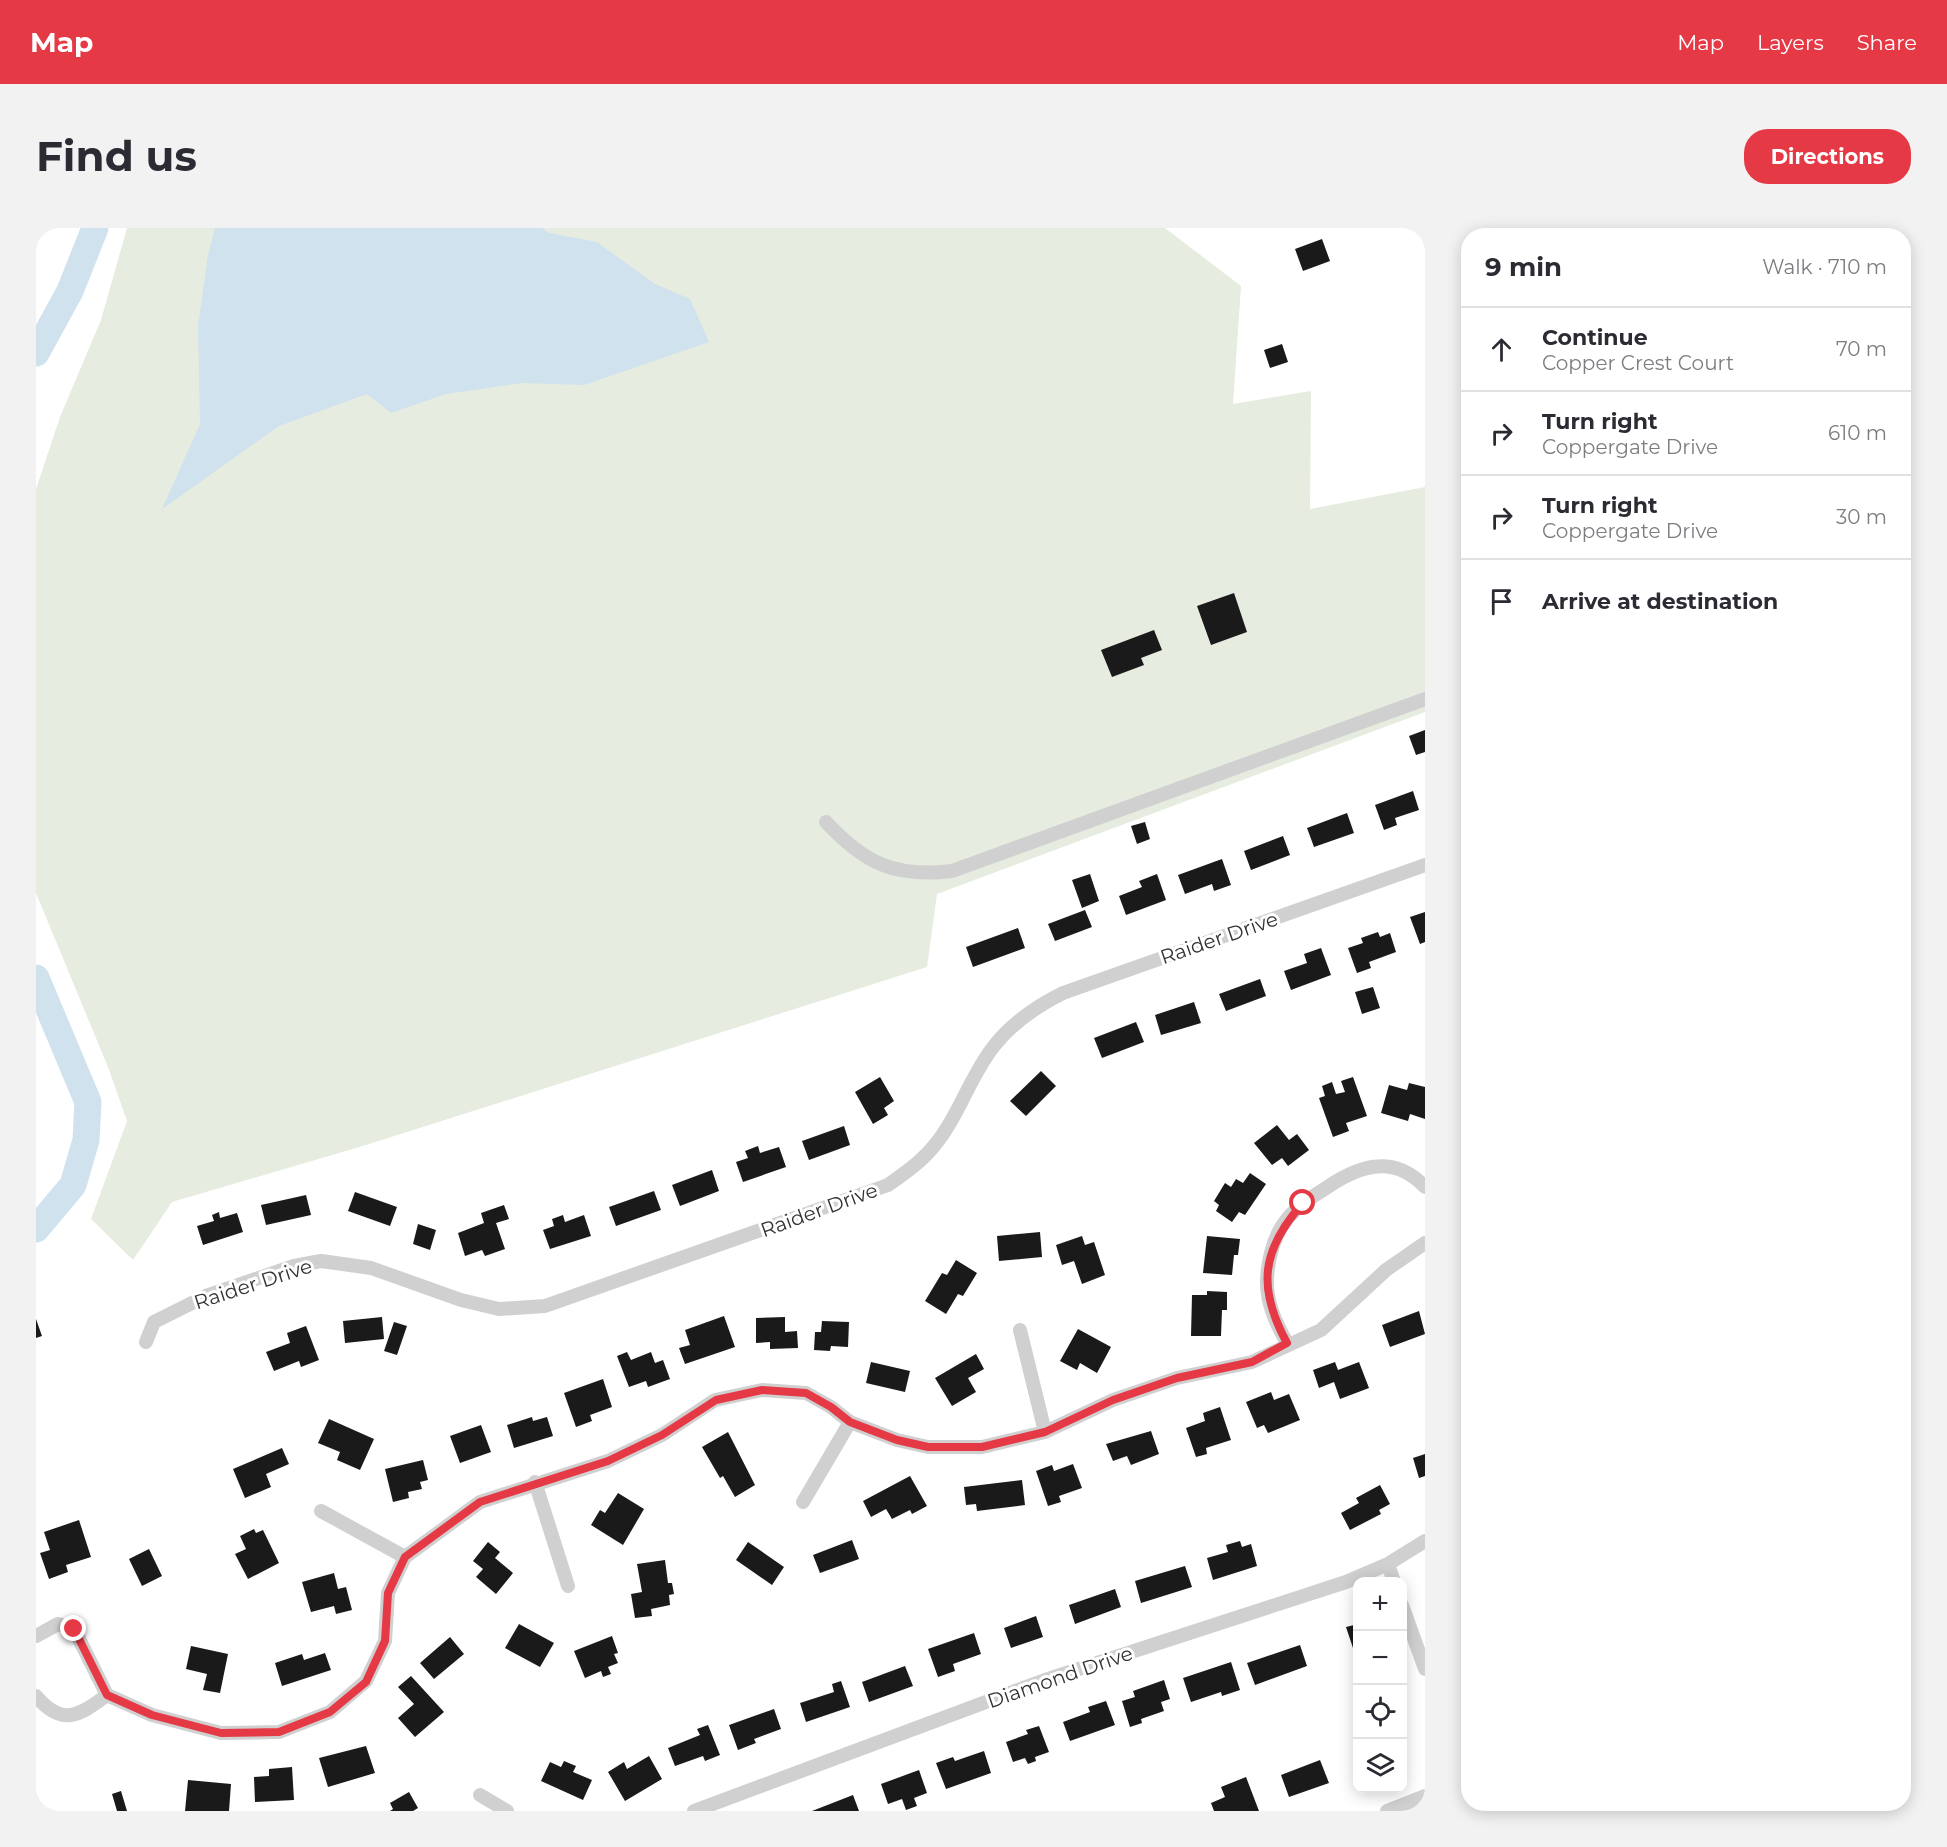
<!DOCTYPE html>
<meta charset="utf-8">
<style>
body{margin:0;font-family:Montserrat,sans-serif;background:#f2f2f3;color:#2b2b33}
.controls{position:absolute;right:18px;bottom:18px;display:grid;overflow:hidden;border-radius:12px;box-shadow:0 3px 15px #0003}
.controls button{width:54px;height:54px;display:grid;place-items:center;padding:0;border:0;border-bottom:2px solid #e1e1e2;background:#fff;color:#2b2b33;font:30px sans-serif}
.stop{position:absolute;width:18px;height:18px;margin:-14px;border:4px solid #e63946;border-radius:50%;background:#fff}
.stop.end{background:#e63946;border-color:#fff;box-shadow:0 2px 6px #0008}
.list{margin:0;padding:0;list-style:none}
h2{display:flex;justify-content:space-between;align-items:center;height:78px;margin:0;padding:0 24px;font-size:26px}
h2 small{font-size:20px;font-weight:400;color:#7c7c81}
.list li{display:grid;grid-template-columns:39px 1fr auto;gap:18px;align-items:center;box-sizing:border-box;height:84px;padding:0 24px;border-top:2px solid #e1e1e2}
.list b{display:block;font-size:22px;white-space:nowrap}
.list p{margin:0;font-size:20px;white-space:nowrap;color:#7c7c81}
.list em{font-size:20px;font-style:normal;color:#7c7c81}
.icon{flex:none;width:33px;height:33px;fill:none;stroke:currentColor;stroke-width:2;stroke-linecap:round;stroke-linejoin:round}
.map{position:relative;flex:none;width:1389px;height:1583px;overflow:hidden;border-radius:24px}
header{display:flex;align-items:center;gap:36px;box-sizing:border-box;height:84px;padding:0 30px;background:#e63946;color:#fff}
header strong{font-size:28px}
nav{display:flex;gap:33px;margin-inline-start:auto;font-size:21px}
.intro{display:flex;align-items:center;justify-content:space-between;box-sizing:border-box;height:144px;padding:0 36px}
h1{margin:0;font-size:42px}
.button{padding:15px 27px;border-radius:24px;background:#e63946;color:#fff;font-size:21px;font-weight:700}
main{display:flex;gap:36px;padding:0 36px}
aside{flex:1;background:#fff;border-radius:24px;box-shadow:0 3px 15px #0003}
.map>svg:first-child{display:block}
.green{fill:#e6ecdf}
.water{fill:#cfe2ee}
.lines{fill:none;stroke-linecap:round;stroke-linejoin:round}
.river{stroke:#cfe2ee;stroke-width:27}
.building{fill:#1a1a1a}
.street{stroke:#d0d0d0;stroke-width:14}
.route{stroke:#e63946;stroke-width:8}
.labels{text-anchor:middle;stroke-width:6;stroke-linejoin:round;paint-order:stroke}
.street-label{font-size:20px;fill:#333;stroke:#fff}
</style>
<header>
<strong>Map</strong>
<nav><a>Map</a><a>Layers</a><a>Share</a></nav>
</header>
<div class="intro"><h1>Find us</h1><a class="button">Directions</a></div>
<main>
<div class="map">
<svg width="1389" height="1583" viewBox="0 0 1389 1583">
<rect width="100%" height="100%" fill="#fff"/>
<path class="green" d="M 91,0 L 1129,0 L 1205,58 L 1197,176 L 1275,163 L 1274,281 L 1389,259 L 1389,484 L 901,666 L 891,739 L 330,917 L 136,974 L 97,1032 L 55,991 L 91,893 L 72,839 L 0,665 L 0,261 L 24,189 L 65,92 Z"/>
<path class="water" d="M 179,0 L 506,0 L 513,5 L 561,14 L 619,56 L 654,71 L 673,114 L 548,157 L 486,155 L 410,166 L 355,185 L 331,166 L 243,198 L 126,281 L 164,196 L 162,98 L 172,27 Z"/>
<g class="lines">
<path class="river" d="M 0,125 L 34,63 L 59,0
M 0,750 L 52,874 L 50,912 L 37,957 L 0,1001"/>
</g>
<path class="building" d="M 1286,11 L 1294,33 L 1267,43 L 1259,21 Z
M 1246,116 L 1252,134 L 1234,140 L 1228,122 Z
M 1198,365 L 1211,404 L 1175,417 L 1161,378 Z
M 1118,402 L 1126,422 L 1105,430 L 1108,437 L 1076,449 L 1065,422 Z
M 1389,502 L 1389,524 L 1380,527 L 1373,508 Z
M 1377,563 L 1383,582 L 1359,590 L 1361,597 L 1348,602 L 1339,577 Z
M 1311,585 L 1318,605 L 1278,619 L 1271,600 Z
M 1109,594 L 1114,611 L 1101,616 L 1095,598 Z
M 1247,608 L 1254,627 L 1215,642 L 1208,623 Z
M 1186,631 L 1195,657 L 1178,663 L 1176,656 L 1149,666 L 1142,647 Z
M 1054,646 L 1063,673 L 1046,680 L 1036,652 Z
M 1121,646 L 1130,672 L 1090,687 L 1083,668 L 1106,659 L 1103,653 Z
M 1049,682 L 1056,699 L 1019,713 L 1012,696 Z
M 1389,684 L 1389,714 L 1384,716 L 1374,689 Z
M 982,700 L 989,720 L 937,739 L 930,719 Z
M 1342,704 L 1344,709 L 1354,705 L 1360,724 L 1333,734 L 1335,740 L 1321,745 L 1312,720 L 1327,715 L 1325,710 Z
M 1285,720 L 1295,747 L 1255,762 L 1248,743 L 1271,735 L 1268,726 Z
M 1224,751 L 1230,768 L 1190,783 L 1183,766 Z
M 1337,759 L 1344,780 L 1326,786 L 1319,764 Z
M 1158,774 L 1165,795 L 1125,807 L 1119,787 Z
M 1100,794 L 1108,814 L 1066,830 L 1058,810 Z
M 1005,843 L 1020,858 L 990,888 L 974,873 Z
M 844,849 L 858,873 L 848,880 L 852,887 L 837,896 L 819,864 Z
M 1317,849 L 1331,888 L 1310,895 L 1313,903 L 1297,909 L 1283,870 L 1289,868 L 1286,858 L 1296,854 L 1300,866 L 1309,864 L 1305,853 Z
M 1373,855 L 1389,859 L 1389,891 L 1374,886 L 1372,893 L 1345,885 L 1353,857 L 1371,862 Z
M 1241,897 L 1253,912 L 1261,906 L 1273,922 L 1252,938 L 1246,930 L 1236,937 L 1218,915 Z
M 808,898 L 814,917 L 773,932 L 766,913 Z
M 722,918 L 724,925 L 743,919 L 750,939 L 707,954 L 700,934 L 712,930 L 709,923 Z
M 676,942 L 683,963 L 644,978 L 636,957 Z
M 1214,945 L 1230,956 L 1209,987 L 1203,984 L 1196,994 L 1180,983 L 1183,977 L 1178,973 L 1189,955 L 1195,959 L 1200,951 L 1207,955 Z
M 618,963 L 625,982 L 580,998 L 573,979 Z
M 319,964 L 361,979 L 354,998 L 312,983 Z
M 270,967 L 275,987 L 230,997 L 225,977 Z
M 468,977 L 473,991 L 460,995 L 469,1021 L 449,1028 L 446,1022 L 429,1028 L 422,1005 L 448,995 L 445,985 Z
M 183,984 L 184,990 L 201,985 L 207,1004 L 167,1017 L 161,998 L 178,993 L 176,987 Z
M 527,987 L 529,994 L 548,987 L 555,1008 L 514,1021 L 507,1002 L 518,998 L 516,991 Z
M 382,996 L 400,1002 L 394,1022 L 377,1016 Z
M 1004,1004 L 1006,1029 L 963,1033 L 961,1008 Z
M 1046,1008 L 1049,1017 L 1058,1014 L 1069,1047 L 1046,1056 L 1038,1033 L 1026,1037 L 1020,1017 Z
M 1171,1008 L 1204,1011 L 1202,1027 L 1198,1027 L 1196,1047 L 1167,1045 Z
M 920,1032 L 941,1045 L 927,1068 L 922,1066 L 910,1086 L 889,1073 L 906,1045 L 911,1047 Z
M 1171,1063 L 1191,1064 L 1191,1082 L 1186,1082 L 1185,1108 L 1155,1108 L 1156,1067 L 1171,1067 Z
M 1383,1083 L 1389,1106 L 1354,1119 L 1346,1097 Z
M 688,1088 L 699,1119 L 649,1136 L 643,1120 L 654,1117 L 649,1102 Z
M 346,1089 L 348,1111 L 309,1115 L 307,1093 Z
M 749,1089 L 749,1104 L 761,1103 L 762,1120 L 734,1121 L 734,1114 L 720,1115 L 720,1090 Z
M 0,1091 L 6,1108 L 0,1110 Z
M 786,1093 L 813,1094 L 812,1119 L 795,1118 L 794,1123 L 778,1122 L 779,1104 L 785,1104 Z
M 358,1094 L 371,1098 L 361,1127 L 348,1123 Z
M 270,1098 L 283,1132 L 265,1139 L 263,1133 L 238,1143 L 230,1124 L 254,1115 L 251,1105 Z
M 1042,1101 L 1075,1119 L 1061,1145 L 1044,1135 L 1041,1142 L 1024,1133 Z
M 591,1124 L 595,1132 L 615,1124 L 619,1135 L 627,1132 L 634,1151 L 612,1159 L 610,1153 L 593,1159 L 581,1128 Z
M 940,1126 L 948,1141 L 932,1150 L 940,1164 L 916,1178 L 899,1150 Z
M 835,1134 L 874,1143 L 869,1164 L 830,1155 Z
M 1299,1134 L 1302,1142 L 1323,1134 L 1333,1160 L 1304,1171 L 1298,1154 L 1283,1160 L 1277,1142 Z
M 567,1151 L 576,1179 L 554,1187 L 556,1193 L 540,1199 L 528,1165 Z
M 1235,1164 L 1238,1172 L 1253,1166 L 1264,1192 L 1232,1205 L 1228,1197 L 1221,1200 L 1210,1174 Z
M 1184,1179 L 1195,1212 L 1170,1220 L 1171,1226 L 1160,1229 L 1150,1200 L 1169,1193 L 1167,1185 Z
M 496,1189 L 497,1193 L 511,1189 L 517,1208 L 478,1220 L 471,1197 Z
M 293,1191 L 338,1211 L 324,1242 L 301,1232 L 304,1224 L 282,1215 Z
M 445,1197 L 455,1224 L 424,1235 L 414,1208 Z
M 1115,1203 L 1123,1226 L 1095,1237 L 1091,1228 L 1077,1233 L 1070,1216 Z
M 692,1204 L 719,1257 L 699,1269 L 687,1248 L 684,1250 L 666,1219 Z
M 246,1220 L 253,1236 L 230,1246 L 235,1259 L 209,1270 L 197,1241 Z
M 1389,1226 L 1389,1248 L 1383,1250 L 1377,1230 Z
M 387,1232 L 392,1252 L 384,1254 L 386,1261 L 372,1264 L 373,1270 L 357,1274 L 349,1241 Z
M 1037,1236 L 1046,1260 L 1023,1268 L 1025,1274 L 1012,1278 L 1000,1243 L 1016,1237 L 1018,1243 Z
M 874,1248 L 891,1278 L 876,1286 L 874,1282 L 856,1291 L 850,1281 L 835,1289 L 827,1273 Z
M 986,1252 L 989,1277 L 941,1283 L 940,1276 L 930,1277 L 928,1259 Z
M 1344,1257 L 1354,1276 L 1343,1282 L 1345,1286 L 1314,1302 L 1305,1285 L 1323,1275 L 1320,1270 Z
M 582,1265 L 608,1281 L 587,1317 L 555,1297 L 564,1282 L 569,1285 Z
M 43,1292 L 55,1329 L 30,1337 L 32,1344 L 13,1351 L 4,1325 L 14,1322 L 8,1304 Z
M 218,1301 L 220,1305 L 227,1302 L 243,1335 L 212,1351 L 199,1326 L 210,1321 L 204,1308 Z
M 816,1312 L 823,1331 L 784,1345 L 777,1327 Z
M 1204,1313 L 1206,1319 L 1215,1316 L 1221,1338 L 1177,1352 L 1171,1330 L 1192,1324 L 1190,1317 Z
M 452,1314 L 464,1324 L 459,1330 L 477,1345 L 460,1366 L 440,1349 L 447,1341 L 437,1333 Z
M 712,1314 L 748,1339 L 736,1357 L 700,1332 Z
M 113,1321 L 126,1348 L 106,1358 L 93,1331 Z
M 629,1332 L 632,1355 L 636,1355 L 638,1366 L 633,1367 L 634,1377 L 615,1381 L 616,1388 L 599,1390 L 595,1366 L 606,1364 L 601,1336 Z
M 1149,1338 L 1156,1359 L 1105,1375 L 1099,1353 Z
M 298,1345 L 302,1361 L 310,1359 L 316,1382 L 300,1386 L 298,1378 L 275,1384 L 266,1354 Z
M 1079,1361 L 1085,1379 L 1039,1396 L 1033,1377 Z
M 1000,1388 L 1007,1409 L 975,1420 L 968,1400 Z
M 483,1396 L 518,1415 L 504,1439 L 469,1420 Z
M 1322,1396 L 1322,1432 L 1321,1432 L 1310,1399 Z
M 938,1405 L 945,1426 L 917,1436 L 919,1443 L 902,1449 L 892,1421 Z
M 576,1408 L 582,1425 L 578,1426 L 582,1435 L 572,1439 L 575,1446 L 567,1449 L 565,1443 L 549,1450 L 538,1423 Z
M 414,1409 L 428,1426 L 398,1451 L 384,1435 Z
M 1264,1417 L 1271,1438 L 1219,1457 L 1211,1435 Z
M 155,1418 L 192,1426 L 184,1465 L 167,1462 L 171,1446 L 150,1441 Z
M 289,1425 L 295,1442 L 246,1458 L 239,1435 L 266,1426 L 268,1432 Z
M 1195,1434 L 1204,1462 L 1186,1468 L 1185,1464 L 1155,1474 L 1147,1450 Z
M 869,1438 L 877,1458 L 833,1474 L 826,1454 Z
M 375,1448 L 408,1484 L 379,1509 L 362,1490 L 378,1476 L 362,1459 Z
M 1128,1452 L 1134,1471 L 1125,1474 L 1128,1483 L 1105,1491 L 1106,1495 L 1094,1499 L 1086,1473 L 1099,1469 L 1097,1463 Z
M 805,1453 L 814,1479 L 770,1494 L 764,1475 L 798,1464 L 796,1456 Z
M 1070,1473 L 1079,1497 L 1034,1513 L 1027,1494 L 1054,1484 L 1052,1479 Z
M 738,1481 L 745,1501 L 718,1511 L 720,1515 L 702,1522 L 693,1497 Z
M 672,1497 L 684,1527 L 669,1533 L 667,1528 L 639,1538 L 632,1520 L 664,1507 L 661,1501 Z
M 1003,1498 L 1013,1524 L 999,1529 L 1000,1533 L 992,1536 L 989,1530 L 977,1534 L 970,1514 L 992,1506 L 990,1502 Z
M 330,1518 L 339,1545 L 292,1559 L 283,1530 Z
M 948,1523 L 955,1545 L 910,1561 L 900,1535 L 917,1529 L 919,1533 Z
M 613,1528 L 626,1551 L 589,1573 L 572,1544 L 588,1534 L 591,1541 Z
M 1284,1532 L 1293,1555 L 1253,1569 L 1245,1547 Z
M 528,1533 L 540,1538 L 537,1544 L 556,1552 L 547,1572 L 505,1553 L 514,1534 L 525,1539 Z
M 256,1539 L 258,1572 L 219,1574 L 218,1549 L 233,1548 L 233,1541 Z
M 883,1542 L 891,1565 L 878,1570 L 881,1578 L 870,1582 L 866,1571 L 852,1576 L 845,1556 Z
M 1210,1549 L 1223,1583 L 1178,1583 L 1175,1575 L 1189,1569 L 1185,1559 Z
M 152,1552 L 195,1556 L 193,1583 L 149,1583 Z
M 85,1563 L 91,1583 L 81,1583 L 76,1566 Z
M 373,1564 L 382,1580 L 377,1583 L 354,1583 L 357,1581 L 354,1575 Z
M 817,1567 L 823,1583 L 776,1583 Z"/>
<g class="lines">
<path class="street" d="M 790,594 C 828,635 859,650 916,643 L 1389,471
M 984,1102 L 1009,1204
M 110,1114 L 118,1094 L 170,1068 L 258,1038 L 285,1033 L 335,1040 L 425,1072 L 463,1081 L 509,1078 L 852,957 C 869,945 885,934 898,918 C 923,888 934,848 958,818 C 976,795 1001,778 1027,765 L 1389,637
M 1251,1115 C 1241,1097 1231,1077 1231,1055 C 1231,1037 1236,1014 1246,998 C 1256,982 1272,971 1287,962 C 1320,939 1356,924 1389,959
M 499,1254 L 532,1358
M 767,1274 L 814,1194
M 285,1283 L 369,1329
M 1352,1336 L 1358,1354
M 1366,1377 L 1389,1441
M 0,1408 L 22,1396 L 38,1401 L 71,1467 L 116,1487 L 185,1505 L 243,1504 L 294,1484 L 330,1453 L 349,1413 L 352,1365 L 369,1329 L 444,1274 L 572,1233 L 626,1207 L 679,1172 L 726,1162 L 770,1165 L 795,1179 L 814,1194 L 861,1212 L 892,1219 L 946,1219 L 1009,1204 L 1077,1172 L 1141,1150 L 1216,1134 L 1285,1102 L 1350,1042 L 1389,1015
M 0,1468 C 26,1499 43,1488 71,1467
M 444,1567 L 471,1583
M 658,1583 L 1009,1452 L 1310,1354 L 1352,1336 L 1389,1313
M 1351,1583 L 1389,1568"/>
</g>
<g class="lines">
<path class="route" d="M 38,1401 L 71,1467 L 116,1487 L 185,1505 L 243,1504 L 294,1484 L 330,1454 L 349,1413 L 352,1365 L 369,1329 L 444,1274 L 572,1233 L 626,1207 L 680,1172 L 726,1162 L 770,1165 L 795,1179 L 814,1194 L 861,1212 L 892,1219 L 946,1219 L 1009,1204 L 1077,1172 L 1141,1150 L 1216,1134 L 1251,1115 C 1221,1060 1225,1022 1267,975"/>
</g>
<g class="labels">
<g class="street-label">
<text transform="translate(1183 710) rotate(-19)" y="7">Raider Drive</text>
<text transform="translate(783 982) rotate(-20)" y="7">Raider Drive</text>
<text transform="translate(217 1056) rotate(-18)" y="7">Raider Drive</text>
<text transform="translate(1024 1449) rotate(-19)" y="7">Diamond Drive</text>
</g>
</g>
</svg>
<div class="controls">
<button>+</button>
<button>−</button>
<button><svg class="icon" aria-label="locate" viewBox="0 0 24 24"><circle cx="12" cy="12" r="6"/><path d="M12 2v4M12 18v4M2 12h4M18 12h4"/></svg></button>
<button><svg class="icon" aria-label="layers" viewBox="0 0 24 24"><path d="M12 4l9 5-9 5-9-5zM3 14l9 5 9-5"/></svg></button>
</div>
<div class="stop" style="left:1267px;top:975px"></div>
<div class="stop end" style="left:38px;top:1401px"></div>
</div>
<aside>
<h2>9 min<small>Walk · 710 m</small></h2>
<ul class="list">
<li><svg class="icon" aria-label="ahead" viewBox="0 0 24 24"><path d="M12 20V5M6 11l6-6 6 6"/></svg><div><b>Continue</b><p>Copper Crest Court</p></div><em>70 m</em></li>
<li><svg class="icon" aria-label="right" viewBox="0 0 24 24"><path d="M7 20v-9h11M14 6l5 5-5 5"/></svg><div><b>Turn right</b><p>Coppergate Drive</p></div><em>610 m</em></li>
<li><svg class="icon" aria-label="right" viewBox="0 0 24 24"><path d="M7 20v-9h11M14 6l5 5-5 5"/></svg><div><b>Turn right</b><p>Coppergate Drive</p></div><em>30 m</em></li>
<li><svg class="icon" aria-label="arrive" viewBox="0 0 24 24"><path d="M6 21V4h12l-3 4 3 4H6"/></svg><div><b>Arrive at destination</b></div></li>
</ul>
</aside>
</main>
